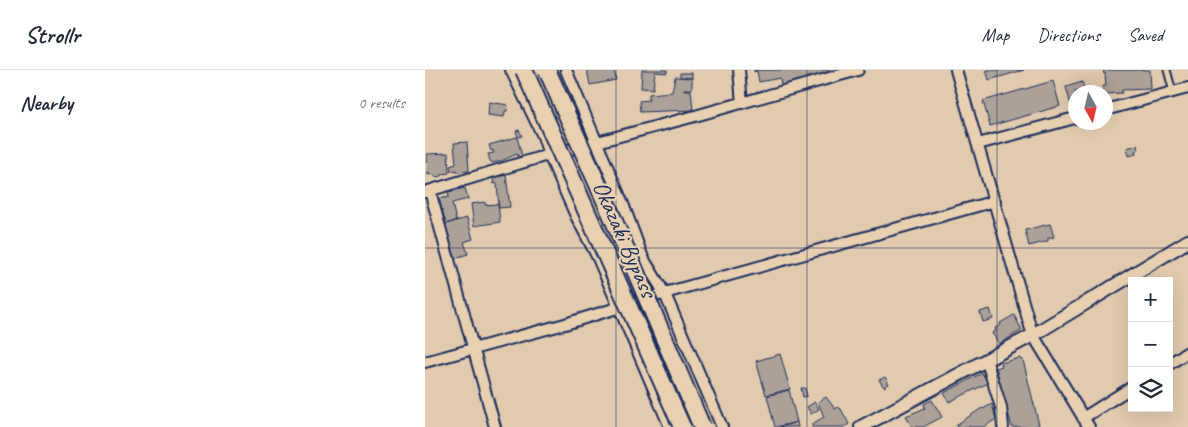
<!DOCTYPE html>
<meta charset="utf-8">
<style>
body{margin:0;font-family:Caveat,sans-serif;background:#f6f6f7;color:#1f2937}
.controls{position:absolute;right:15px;bottom:15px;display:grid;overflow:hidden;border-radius:0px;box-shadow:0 5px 20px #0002}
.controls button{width:45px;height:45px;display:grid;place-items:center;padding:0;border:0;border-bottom:1px solid #e0e1e3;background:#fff;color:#1f2937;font:25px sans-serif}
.compass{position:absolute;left:643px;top:15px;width:45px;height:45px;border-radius:50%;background:#fff;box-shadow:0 5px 20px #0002;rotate:172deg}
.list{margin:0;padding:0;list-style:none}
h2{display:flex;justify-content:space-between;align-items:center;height:65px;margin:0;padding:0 20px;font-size:21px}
h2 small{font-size:16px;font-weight:400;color:#747a83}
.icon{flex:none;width:28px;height:28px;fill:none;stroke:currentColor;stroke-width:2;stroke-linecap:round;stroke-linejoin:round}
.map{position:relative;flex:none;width:763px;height:357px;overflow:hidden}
header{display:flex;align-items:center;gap:30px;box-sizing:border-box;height:70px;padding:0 25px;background:#fff;border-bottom:1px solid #e0e1e3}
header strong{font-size:24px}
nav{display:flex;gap:28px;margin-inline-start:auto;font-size:18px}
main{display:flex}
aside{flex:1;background:#fff}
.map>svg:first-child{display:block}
.building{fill:#aca198;stroke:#1b2f5e}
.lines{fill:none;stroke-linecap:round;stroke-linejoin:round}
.service-casing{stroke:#1b2f5e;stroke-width:9}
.minor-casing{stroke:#1b2f5e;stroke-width:14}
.tertiary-casing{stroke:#1b2f5e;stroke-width:16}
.service{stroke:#e9d0b1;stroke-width:5}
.minor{stroke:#e9d0b1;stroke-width:10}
.tertiary{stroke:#e9d0b1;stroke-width:12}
.trunk-bridge-casing{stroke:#1b2f5e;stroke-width:20;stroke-linecap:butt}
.trunk-bridge{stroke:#e9d0b1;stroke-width:16}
.grid{fill:none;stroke:#1b2f5e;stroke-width:1;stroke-opacity:0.55}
.labels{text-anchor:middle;stroke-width:4.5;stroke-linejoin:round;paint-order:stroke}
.street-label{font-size:24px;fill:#1b2f5e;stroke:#e9d0b1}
</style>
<header>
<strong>Strollr</strong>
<nav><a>Map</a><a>Directions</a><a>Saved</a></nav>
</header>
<main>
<aside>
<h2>Nearby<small>0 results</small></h2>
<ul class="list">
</ul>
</aside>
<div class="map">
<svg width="763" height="357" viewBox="0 0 763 357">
<rect width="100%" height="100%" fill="#e1caae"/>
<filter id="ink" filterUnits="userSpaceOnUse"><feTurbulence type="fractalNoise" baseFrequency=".02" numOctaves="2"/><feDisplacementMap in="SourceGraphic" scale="10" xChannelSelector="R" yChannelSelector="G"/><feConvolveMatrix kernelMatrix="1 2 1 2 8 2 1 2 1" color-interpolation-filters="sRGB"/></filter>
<g filter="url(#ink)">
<path class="building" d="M 162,0 L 189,0 L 191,10 L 165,15 Z
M 217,0 L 242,0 L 242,3 L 230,2 L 228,19 L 216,18 Z
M 329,0 L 410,0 L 356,16 L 355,8 L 334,12 L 332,1 L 329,2 Z
M 561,0 L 599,0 L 564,10 Z
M 682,0 L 725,0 L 726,19 L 697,20 L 697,23 L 680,24 L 678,22 L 678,16 L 681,16 L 680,3 L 679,4 L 678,1 Z
M 255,3 L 267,3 L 267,8 L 255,7 Z
M 250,7 L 267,8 L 267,19 L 259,19 L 259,20 L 266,20 L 268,40 L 215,42 L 214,31 L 224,30 L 224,24 L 247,22 Z
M 628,11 L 635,36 L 565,56 L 558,31 Z
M 657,12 L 660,22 L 650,22 L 650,41 L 648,42 L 641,17 Z
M 64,32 L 83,35 L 82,41 L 80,41 L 79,47 L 63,45 Z
M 94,60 L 97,66 L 93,67 L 91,61 Z
M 92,67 L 97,86 L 93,87 L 92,84 L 76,91 L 67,93 L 65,91 L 63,84 L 69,83 L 68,80 L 66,81 L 64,75 Z
M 42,72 L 44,101 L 32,102 L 32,100 L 26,101 L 25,96 L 31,94 L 29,73 Z
M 712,75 L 713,80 L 710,81 L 711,84 L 704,86 L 702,78 Z
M 23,83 L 24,103 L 17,104 L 17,106 L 10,107 L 9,104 L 3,105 L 2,84 Z
M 81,105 L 85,137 L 74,138 L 72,113 L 69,114 L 68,108 Z
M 40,118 L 43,129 L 27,133 L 31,151 L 21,154 L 14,129 L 24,127 L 23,122 Z
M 60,132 L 60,135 L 73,134 L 75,152 L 49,156 L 46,134 Z
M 42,148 L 48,169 L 39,172 L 43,184 L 30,188 L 20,154 Z
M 625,154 L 629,167 L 623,168 L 623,171 L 604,176 L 600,160 Z
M 565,239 L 568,249 L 558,252 L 555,242 Z
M 589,245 L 597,260 L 574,274 L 567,263 L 571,261 L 570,258 L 576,255 L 575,253 Z
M 355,284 L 365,319 L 341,325 L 331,291 Z
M 595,288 L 596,290 L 598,290 L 614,355 L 605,357 L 587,357 L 571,298 L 577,296 L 576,293 Z
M 557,303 L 563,313 L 524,332 L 519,323 Z
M 460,307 L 464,314 L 459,317 L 454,310 Z
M 376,318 L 380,318 L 382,326 L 378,327 Z
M 364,320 L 372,352 L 350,357 L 342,326 Z
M 401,327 L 410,339 L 413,337 L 416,339 L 424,354 L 419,357 L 387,357 L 387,354 L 399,347 L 393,332 Z
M 507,330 L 517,347 L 498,357 L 487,357 L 481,346 L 500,338 L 499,334 Z
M 390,332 L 394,339 L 386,344 L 382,337 Z
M 567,334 L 571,349 L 559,357 L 532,357 L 531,355 L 557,338 L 558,339 Z
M 372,352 L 373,357 L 355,357 Z"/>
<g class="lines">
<defs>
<path id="service" d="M 742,0 L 748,22"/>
<path id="minor" d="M 86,0 L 118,66 L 124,85 L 151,146 L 173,188 L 245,357
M 141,0 L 198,134 L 218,188 L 240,224 L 297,357
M 314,0 L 317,33
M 531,0 L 605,256 L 608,265 L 664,357
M 680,40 L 763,18
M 553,74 L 650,48
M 5,121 L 70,357
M 0,122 L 116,87 L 270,46 L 433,0
M 561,289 L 576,337 L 578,357
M 0,292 L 140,254 L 247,221 L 570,131
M 744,294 L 763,282
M 658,348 L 707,317"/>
<path id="tertiary" d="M 436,357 L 608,265 L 763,171"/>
</defs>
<use href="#service" class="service-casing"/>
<use href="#minor" class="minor-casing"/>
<use href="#tertiary" class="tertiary-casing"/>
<use href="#service" class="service"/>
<use href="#minor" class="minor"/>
<use href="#tertiary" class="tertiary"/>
<defs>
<path id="trunk-bridge" d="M 99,0 L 257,357
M 122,0 L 186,144 L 277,357"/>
</defs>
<use href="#trunk-bridge" class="trunk-bridge-casing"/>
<use href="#trunk-bridge" class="trunk-bridge"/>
</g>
</g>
<path class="grid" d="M 191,0 L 191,357M 382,0 L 382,357M 572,0 L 572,357M 0,178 L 763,178"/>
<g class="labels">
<g class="street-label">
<text transform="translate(200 169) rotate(66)" y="8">Okazaki Bypass</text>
</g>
</g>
</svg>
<div class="controls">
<button>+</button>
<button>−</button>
<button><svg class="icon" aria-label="layers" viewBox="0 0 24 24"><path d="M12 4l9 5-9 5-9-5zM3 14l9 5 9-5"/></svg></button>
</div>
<svg class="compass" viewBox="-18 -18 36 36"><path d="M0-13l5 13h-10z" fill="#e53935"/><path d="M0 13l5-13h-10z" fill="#747a83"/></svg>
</div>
</main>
